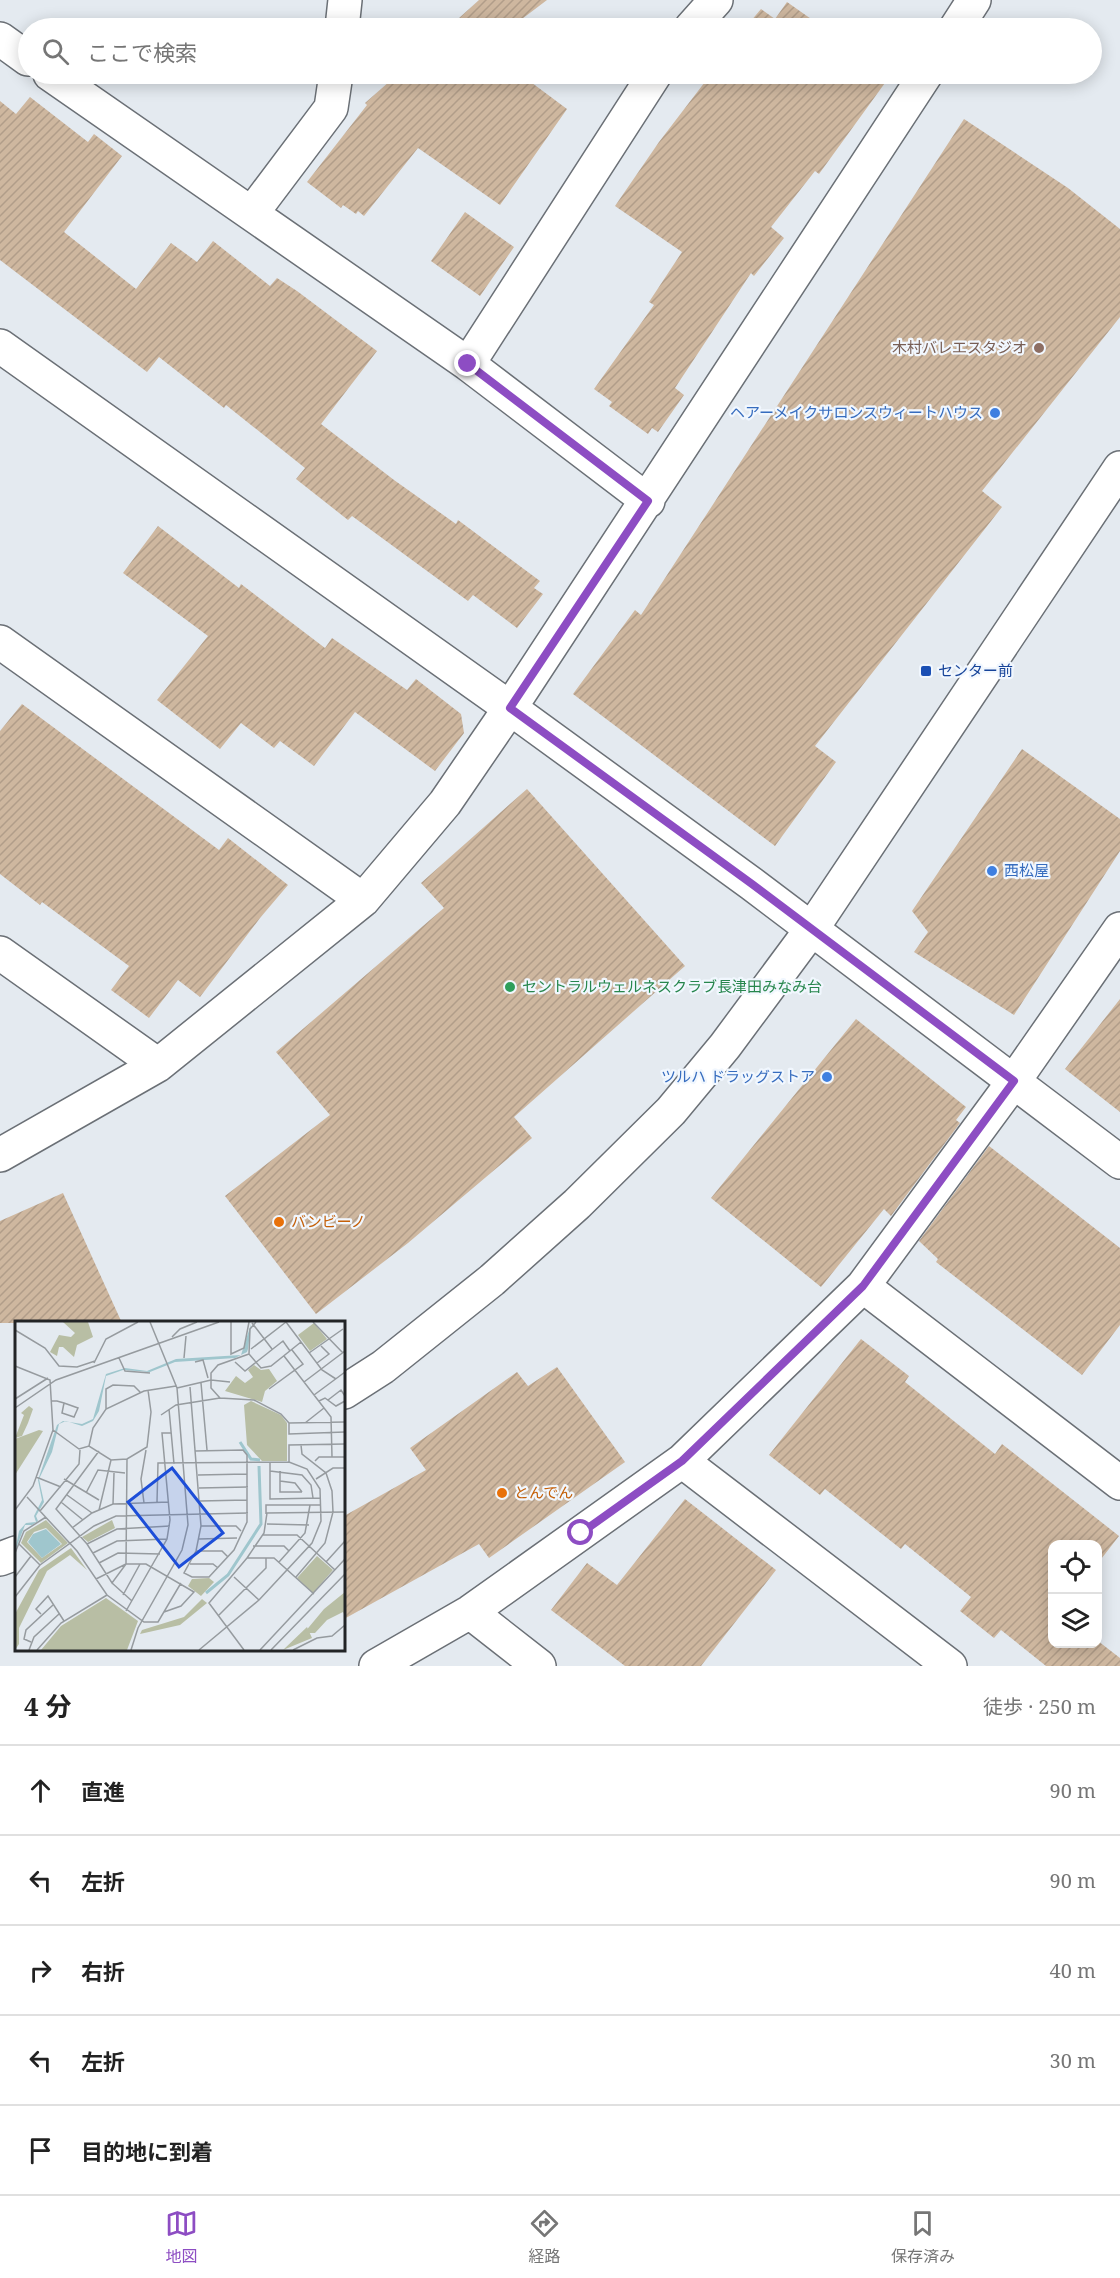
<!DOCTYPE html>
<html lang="ja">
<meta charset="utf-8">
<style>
body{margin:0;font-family:"Noto Serif","Noto Sans JP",serif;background:#f2f2f2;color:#222}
.controls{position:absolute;right:18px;bottom:18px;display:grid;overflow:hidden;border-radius:12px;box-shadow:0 3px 15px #0003}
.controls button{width:54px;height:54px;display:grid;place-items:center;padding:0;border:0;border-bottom:2px solid #e0e0e0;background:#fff;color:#222;font:30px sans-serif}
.stop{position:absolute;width:18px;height:18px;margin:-14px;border:4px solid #8d4dc3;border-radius:50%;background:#fff}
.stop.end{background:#8d4dc3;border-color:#fff;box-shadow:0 2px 6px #0008}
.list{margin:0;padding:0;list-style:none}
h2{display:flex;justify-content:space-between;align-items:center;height:78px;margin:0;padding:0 24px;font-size:26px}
h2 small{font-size:20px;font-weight:400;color:#767676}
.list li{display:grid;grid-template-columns:39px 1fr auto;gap:18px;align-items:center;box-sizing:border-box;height:90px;padding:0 24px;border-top:2px solid #e0e0e0}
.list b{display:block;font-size:22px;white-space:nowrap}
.list em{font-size:20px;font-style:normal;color:#767676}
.icon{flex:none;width:33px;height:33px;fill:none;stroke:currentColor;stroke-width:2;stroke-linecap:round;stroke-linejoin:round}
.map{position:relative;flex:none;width:1120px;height:1666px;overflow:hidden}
.search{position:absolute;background:#fff;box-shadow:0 3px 15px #0003;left:18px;right:18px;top:18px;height:66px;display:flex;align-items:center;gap:15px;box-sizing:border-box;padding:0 21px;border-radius:33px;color:#767676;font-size:22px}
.sheet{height:528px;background:#fff}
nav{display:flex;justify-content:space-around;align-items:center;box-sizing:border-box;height:84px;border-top:2px solid #e0e0e0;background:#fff;font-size:16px;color:#767676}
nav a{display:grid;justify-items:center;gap:3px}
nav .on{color:#8d4dc3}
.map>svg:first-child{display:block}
.building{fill:url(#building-hatch)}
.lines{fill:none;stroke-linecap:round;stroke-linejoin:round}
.minor-casing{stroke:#6b7076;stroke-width:36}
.minor{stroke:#fff;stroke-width:33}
.route{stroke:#8d4dc3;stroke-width:8}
.education-dot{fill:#8d6e63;stroke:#f1f7fe;stroke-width:2}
.shop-dot{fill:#3f7fe0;stroke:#f1f7fe;stroke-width:2}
.transit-dot{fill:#1a4fb4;stroke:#f1f7fe;stroke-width:2}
.leisure-dot{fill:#2e9e5b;stroke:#f1f7fe;stroke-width:2}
.food-dot{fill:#e8710a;stroke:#f1f7fe;stroke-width:2}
.labels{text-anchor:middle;stroke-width:4.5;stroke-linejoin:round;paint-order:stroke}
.education-label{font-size:15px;fill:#785e54;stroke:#f1f7fe;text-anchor:end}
.shop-label{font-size:15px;fill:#366cbe;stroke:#f1f7fe;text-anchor:end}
.transit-label{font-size:15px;fill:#164399;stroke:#f1f7fe;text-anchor:start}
.leisure-label{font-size:15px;fill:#27864d;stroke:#f1f7fe;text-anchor:start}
.food-label{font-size:15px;fill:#c56008;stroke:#f1f7fe;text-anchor:start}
.inset-river{fill:none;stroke:#9fc6cd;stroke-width:3}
.inset-road{fill:none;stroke:#969b9f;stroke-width:1.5}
.view{fill:#1d4ed8;fill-opacity:0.15;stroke:#1d4ed8;stroke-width:3}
.inset-edge{fill:none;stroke:#222426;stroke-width:3}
</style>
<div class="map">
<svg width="1120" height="1666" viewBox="0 0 1120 1666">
<defs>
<pattern id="building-hatch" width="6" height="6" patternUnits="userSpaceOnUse" patternTransform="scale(1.5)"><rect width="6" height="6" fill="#ceb79f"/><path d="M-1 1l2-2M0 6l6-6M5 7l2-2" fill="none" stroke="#b19d89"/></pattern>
</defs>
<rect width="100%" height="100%" fill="#e4eaf0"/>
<path class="building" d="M 479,0 L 547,0 L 510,28 L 448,28 Z
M 787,2 L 824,28 L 745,28 L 761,9 L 775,19 Z
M 398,74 L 520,74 L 567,109 L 500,205 L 418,148 L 364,216 L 358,211 L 356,214 L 343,205 L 341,208 L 307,182 L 367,105 L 365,103 Z
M 711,74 L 886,74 L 890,76 L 819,174 L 815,171 L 771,227 L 784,238 L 754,276 L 751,273 L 675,388 L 684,395 L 658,432 L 652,428 L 648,434 L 609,406 L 612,402 L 594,389 L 654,305 L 649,302 L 682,252 L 615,206 L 659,142 Z
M 30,97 L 88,142 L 94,134 L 122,156 L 64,232 L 136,289 L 171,243 L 197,262 L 213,241 L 270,286 L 277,278 L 297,291 L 377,351 L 321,424 L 394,480 L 456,524 L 458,520 L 540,581 L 534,588 L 543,594 L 517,628 L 473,595 L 468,601 L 352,516 L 348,520 L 296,479 L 305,468 L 226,405 L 224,408 L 159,357 L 147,372 L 0,260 L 0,101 L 16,114 Z
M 964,119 L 1068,188 L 1120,229 L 1120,317 L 982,491 L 1002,507 L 815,746 L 836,762 L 775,846 L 573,694 L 635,610 L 641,615 Z
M 465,212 L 514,247 L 480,296 L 431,261 Z
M 158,526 L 239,588 L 241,584 L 325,648 L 332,638 L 407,690 L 416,679 L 461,714 L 464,733 L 435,771 L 355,712 L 314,766 L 280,741 L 274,748 L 241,723 L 220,749 L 157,700 L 208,636 L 123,573 Z
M 22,704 L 219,850 L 228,838 L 288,885 L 260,918 L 200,997 L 178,980 L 149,1018 L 111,990 L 129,966 L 42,902 L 40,905 L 0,874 L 0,731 Z
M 1022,749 L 1120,819 L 1120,851 L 1014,1015 L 914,952 L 928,932 L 912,911 Z
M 527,789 L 685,966 L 514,1117 L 532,1138 L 408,1243 L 316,1314 L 225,1196 L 330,1115 L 276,1052 L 444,908 L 421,883 Z
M 1120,999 L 1120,1112 L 1065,1069 Z
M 856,1019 L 966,1107 L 956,1120 L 960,1123 L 891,1216 L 884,1209 L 821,1287 L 711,1198 Z
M 989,1146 L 1120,1248 L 1120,1325 L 1082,1375 L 936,1262 L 938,1259 L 919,1241 Z
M 63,1193 L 122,1323 L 0,1323 L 0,1221 Z
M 861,1339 L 909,1376 L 905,1382 L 995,1454 L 1002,1444 L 1119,1536 L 1098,1563 L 1098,1545 L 1053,1545 L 1053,1644 L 1098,1644 L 1098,1641 L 1120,1658 L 1120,1666 L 1046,1666 L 1001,1630 L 994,1638 L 960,1611 L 971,1597 L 905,1544 L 901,1549 L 825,1489 L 820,1495 L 769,1455 Z
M 557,1367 L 625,1462 L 489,1558 L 479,1544 L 344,1619 L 344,1516 L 426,1470 L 410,1448 L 517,1372 L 528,1386 Z
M 685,1499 L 776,1570 L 701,1666 L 625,1666 L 551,1610 L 587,1563 L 617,1585 Z"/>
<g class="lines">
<defs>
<path id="minor" d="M 342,28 L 345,0
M 691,28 L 716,0
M 956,28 L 974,0
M 0,39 L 28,59
M 50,74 L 468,364 L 648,501
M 252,213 L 331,108 L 336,74
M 0,346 L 510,708 L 752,884 L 1120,1162
M 468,364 L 655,74
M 0,642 L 363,900
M 0,953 L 158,1065
M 0,1155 L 158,1065 L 363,900 L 445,803 L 510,708 L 926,74
M 863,1286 L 1120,1483
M 344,1392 L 383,1367 L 492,1280 L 577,1204 L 671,1111 L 725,1046 L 811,930 L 1120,468
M 682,1461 L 950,1666
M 0,1559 L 16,1553
M 470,1612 L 539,1666
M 376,1666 L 470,1612 L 682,1461 L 863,1286 L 1014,1081 L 1120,929"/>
</defs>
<use href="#minor" class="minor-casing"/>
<use href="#minor" class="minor"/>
</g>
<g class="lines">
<path class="route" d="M 468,364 L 648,501 L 510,708 L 752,884 L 1014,1081 L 863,1286 L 682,1461 L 581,1533"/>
</g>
<circle class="education-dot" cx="1039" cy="348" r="6"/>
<g class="shop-dot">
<circle cx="995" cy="413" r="6"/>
<circle cx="992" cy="871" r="6"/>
<circle cx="827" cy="1077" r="6"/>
</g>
<rect class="transit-dot" x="920" y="665" width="12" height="12" rx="3"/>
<circle class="leisure-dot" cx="510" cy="987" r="6"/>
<g class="food-dot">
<circle cx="279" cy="1222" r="6"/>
<circle cx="502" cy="1493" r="6"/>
</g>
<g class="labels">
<g class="education-label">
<text x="1027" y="353">木村バレエスタジオ</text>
</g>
<g class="shop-label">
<text x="983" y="418">ヘアーメイクサロンスウィートハウス</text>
<text x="1004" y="876" text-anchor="start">西松屋</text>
<text x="815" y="1082">ツルハ ドラッグストア</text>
</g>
<g class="transit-label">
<text x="938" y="676">センター前</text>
</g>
<g class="leisure-label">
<text x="522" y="992">セントラルウェルネスクラブ長津田みなみ台</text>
</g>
<g class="food-label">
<text x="291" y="1227">バンビーノ</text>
<text x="514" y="1498">とんでん</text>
</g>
</g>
<g transform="translate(15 1321)">
<rect width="330" height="330" fill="#e4eaf0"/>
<path d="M 31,199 L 53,222 L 26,242 L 6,222 L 11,211 ZM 31,207 L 47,223 L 27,237 L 12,221 L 19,211 ZM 187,278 L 192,282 L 165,304 L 125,313 L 127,309 L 169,296 ZM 292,306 L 297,317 L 268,329 Z" fill="#b8bea4" fill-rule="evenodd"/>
<path d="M 48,1 L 73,1 L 78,16 L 62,24 L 59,36 L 48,26 L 44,26 L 42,35 L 35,31 L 44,14 L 56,16 L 60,12 ZM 24,109 L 28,110 L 0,154 L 0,118 ZM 56,227 L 72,249 L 55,234 L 32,250 L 4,307 L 4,323 L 0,329 L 0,293 L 24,249 ZM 330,271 L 330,295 L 328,291 L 312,299 L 300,312 L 289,312 L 309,288 Z" fill="#b8bea4"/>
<path d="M 239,44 L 246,49 L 254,48 L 262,60 L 250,70 L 247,81 L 210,70 L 221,55 L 230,62 L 238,56 L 233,49 ZM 14,85 L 18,88 L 13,102 L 7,115 L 0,117 L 9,94 L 6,92 ZM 302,235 L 318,249 L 298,272 L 282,257 Z" fill="#b8bea4"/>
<path d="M 299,2 L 312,18 L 295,30 L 283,14 ZM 236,80 L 266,94 L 272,102 L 272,140 L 247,140 L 232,124 L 229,84 ZM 97,199 L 100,207 L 73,221 L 67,216 ZM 194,257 L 199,261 L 186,275 L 173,265 L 177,258 ZM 91,277 L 123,300 L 112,329 L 26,329 L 46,305 Z" fill="#b8bea4"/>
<path d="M 236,3 L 233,28 L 232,31 L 220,37 L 160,41 L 135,51 L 108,49 L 91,55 L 84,90 L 78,100 L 67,105 L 51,100 L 44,103 L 37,131 L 24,158 L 29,181 L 21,195 L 23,200 L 17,204 L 10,204 L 0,230 L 4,210 L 11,202 L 21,201 L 19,195 L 27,179 L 23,159 L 42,104 L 48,100 L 67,103 L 78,98 L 91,53 L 110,47 L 132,50 L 161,38 L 226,34 ZM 31,208 L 46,223 L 27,237 L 13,221 L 18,213 Z" fill="#9fc6cd"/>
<path class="inset-river" d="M 225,121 L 236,138 L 245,139M 191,272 L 213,254 L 246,203 L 244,145"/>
<path class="inset-road" d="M 216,1 L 216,33 L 229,27 L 234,1M 241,1 L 235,8 L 234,33 L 246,47 L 256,45 L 286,21M 271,1 L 307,49 L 321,58M 298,1 L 328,32M 237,2 L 257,28M 0,9 L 30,27 L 44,45 L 62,46 L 80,40M 157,16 L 165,8 L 182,1M 236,28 L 271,1M 294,32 L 328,8M 234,33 L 203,44 L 196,52 L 196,67 L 205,77 L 239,79 L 266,93 L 274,102 L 330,101M 269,35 L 316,96 L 317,136M 104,37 L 110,50 L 135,52M 169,37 L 171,15M 180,41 L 188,39 L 193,57M 220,41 L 230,50 L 268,20 L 275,30M 79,42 L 91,18 L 123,1M 302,42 L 314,33 L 306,25M 0,45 L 35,59 L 38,109 L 18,165 L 0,189M 289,61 L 330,30M 186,62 L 192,129M 175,66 L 186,205 L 181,230 L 169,252 L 177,256 L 194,256 L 219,229 L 232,201 L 232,134 L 228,129 L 180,130M 162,67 L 196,59 L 215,61M 254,68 L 288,43 L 277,29M 299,74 L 330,51M 0,78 L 33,57M 313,79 L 326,69 L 330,75M 37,80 L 42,80 L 49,82 L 63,87 L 59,96 L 47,92 L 49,82M 304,80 L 310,77 L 321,85 L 330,80M 0,87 L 41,59 L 204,1M 91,88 L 91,68 L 98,64 L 119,65 L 126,72M 154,88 L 159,143M 146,94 L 161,84 L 205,77M 274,102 L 274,113 L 330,111M 290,102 L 309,87M 38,109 L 64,128 L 74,125 L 96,139 L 112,138 L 132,126 L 136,91 L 133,69M 74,125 L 78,107 L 91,88 L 129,70 L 161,65M 84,130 L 41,188 L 72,223 L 97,262 L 111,243 L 131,243 L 179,271 L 166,285 L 149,291M 300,140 L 304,136 L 330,136M 274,141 L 274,124 L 330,123M 255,142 L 255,178 L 306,177M 255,150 L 287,154 L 296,164 L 298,177M 265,150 L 265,171 L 287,171M 183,154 L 232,153M 21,156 L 46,166M 49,158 L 84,179M 301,158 L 318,147 L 330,147M 265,160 L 280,162 L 287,171M 184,167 L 233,166M 71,172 L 83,149 L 110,152M 52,174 L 77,192M 12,176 L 62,230 L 92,274 L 129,301 L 143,301 L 166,262M 185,180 L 232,179M 46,181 L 68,199M 142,181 L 143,142 L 274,141 L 292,148 L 305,168 L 306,200 L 297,222 L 244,279 L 184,329M 129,182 L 126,158 L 131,129M 98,183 L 99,152M 84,189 L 96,139M 25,190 L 64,143 L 65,129M 251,193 L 251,184 L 305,184M 252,203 L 294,204M 186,205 L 221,205 L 226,210M 57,207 L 77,192 L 98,183 L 154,181M 248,214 L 282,214 L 320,249M 184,218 L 222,217M 4,223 L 25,244M 72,223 L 102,208 L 155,205M 238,225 L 269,225 L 274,230M 181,230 L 207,230 L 213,236M 0,232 L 9,210 L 31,196M 78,232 L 102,220 L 152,218M 232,237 L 249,212 L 252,192 L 330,191M 264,241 L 290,212 L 295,184M 311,241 L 330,220M 84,242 L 103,232 L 145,233M 175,243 L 198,243 L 203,247M 0,256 L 16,235M 219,256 L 244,279M 281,256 L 310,222 L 318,191 L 317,170 L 311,152 L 287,133 L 286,124M 81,258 L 111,243 L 112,138M 97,262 L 117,280M 108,274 L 125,243M 0,276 L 25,244 L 79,205 L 101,195 L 233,192M 111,290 L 152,218 L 155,199 L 147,112 L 156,112M 26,293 L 21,288 L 33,275 L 49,300M 204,294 L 251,247 L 251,237M 16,321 L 9,318 L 11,309 L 38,284M 14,329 L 19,316 L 44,293M 22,329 L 46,302 L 92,274M 116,329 L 123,307 L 167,229 L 173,204 L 162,67 L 135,1M 229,329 L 194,282 L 232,237 L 259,237 L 299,273M 245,329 L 330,238M 256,329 L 330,253M 278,329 L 302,317 L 317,315 L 330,304"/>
<path class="view" d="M 157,147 L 208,212 L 164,246 L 113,181 Z"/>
<rect width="330" height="330" class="inset-edge"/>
</g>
</svg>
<div class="controls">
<button><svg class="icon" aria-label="locate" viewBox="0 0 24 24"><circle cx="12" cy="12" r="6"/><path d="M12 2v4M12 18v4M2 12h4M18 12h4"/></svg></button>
<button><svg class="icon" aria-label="layers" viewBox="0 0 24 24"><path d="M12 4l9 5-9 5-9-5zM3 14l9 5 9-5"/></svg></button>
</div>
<div class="stop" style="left:581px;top:1533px"></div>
<div class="stop end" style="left:468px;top:364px"></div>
<div class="search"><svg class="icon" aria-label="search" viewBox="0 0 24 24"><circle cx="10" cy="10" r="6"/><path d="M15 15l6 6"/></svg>ここで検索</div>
</div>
<section class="sheet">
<h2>4 分<small>徒歩 · 250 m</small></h2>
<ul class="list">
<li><svg class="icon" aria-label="ahead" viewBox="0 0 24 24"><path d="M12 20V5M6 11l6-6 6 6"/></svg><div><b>直進</b></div><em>90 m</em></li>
<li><svg class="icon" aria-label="left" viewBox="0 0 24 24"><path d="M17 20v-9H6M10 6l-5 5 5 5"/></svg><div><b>左折</b></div><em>90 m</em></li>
<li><svg class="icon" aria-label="right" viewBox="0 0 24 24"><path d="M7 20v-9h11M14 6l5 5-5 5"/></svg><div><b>右折</b></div><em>40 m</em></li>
<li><svg class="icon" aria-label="left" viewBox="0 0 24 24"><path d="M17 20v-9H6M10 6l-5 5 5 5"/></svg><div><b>左折</b></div><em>30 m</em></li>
<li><svg class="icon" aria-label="arrive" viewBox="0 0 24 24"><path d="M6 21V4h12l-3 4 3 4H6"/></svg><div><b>目的地に到着</b></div></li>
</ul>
</section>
<nav>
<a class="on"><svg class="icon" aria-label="map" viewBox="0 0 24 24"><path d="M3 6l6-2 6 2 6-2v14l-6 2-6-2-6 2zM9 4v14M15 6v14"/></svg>地図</a>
<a><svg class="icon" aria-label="directions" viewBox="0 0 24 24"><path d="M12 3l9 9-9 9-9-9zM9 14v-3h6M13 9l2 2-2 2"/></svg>経路</a>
<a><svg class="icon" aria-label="saved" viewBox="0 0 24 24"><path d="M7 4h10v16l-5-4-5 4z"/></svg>保存済み</a>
</nav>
